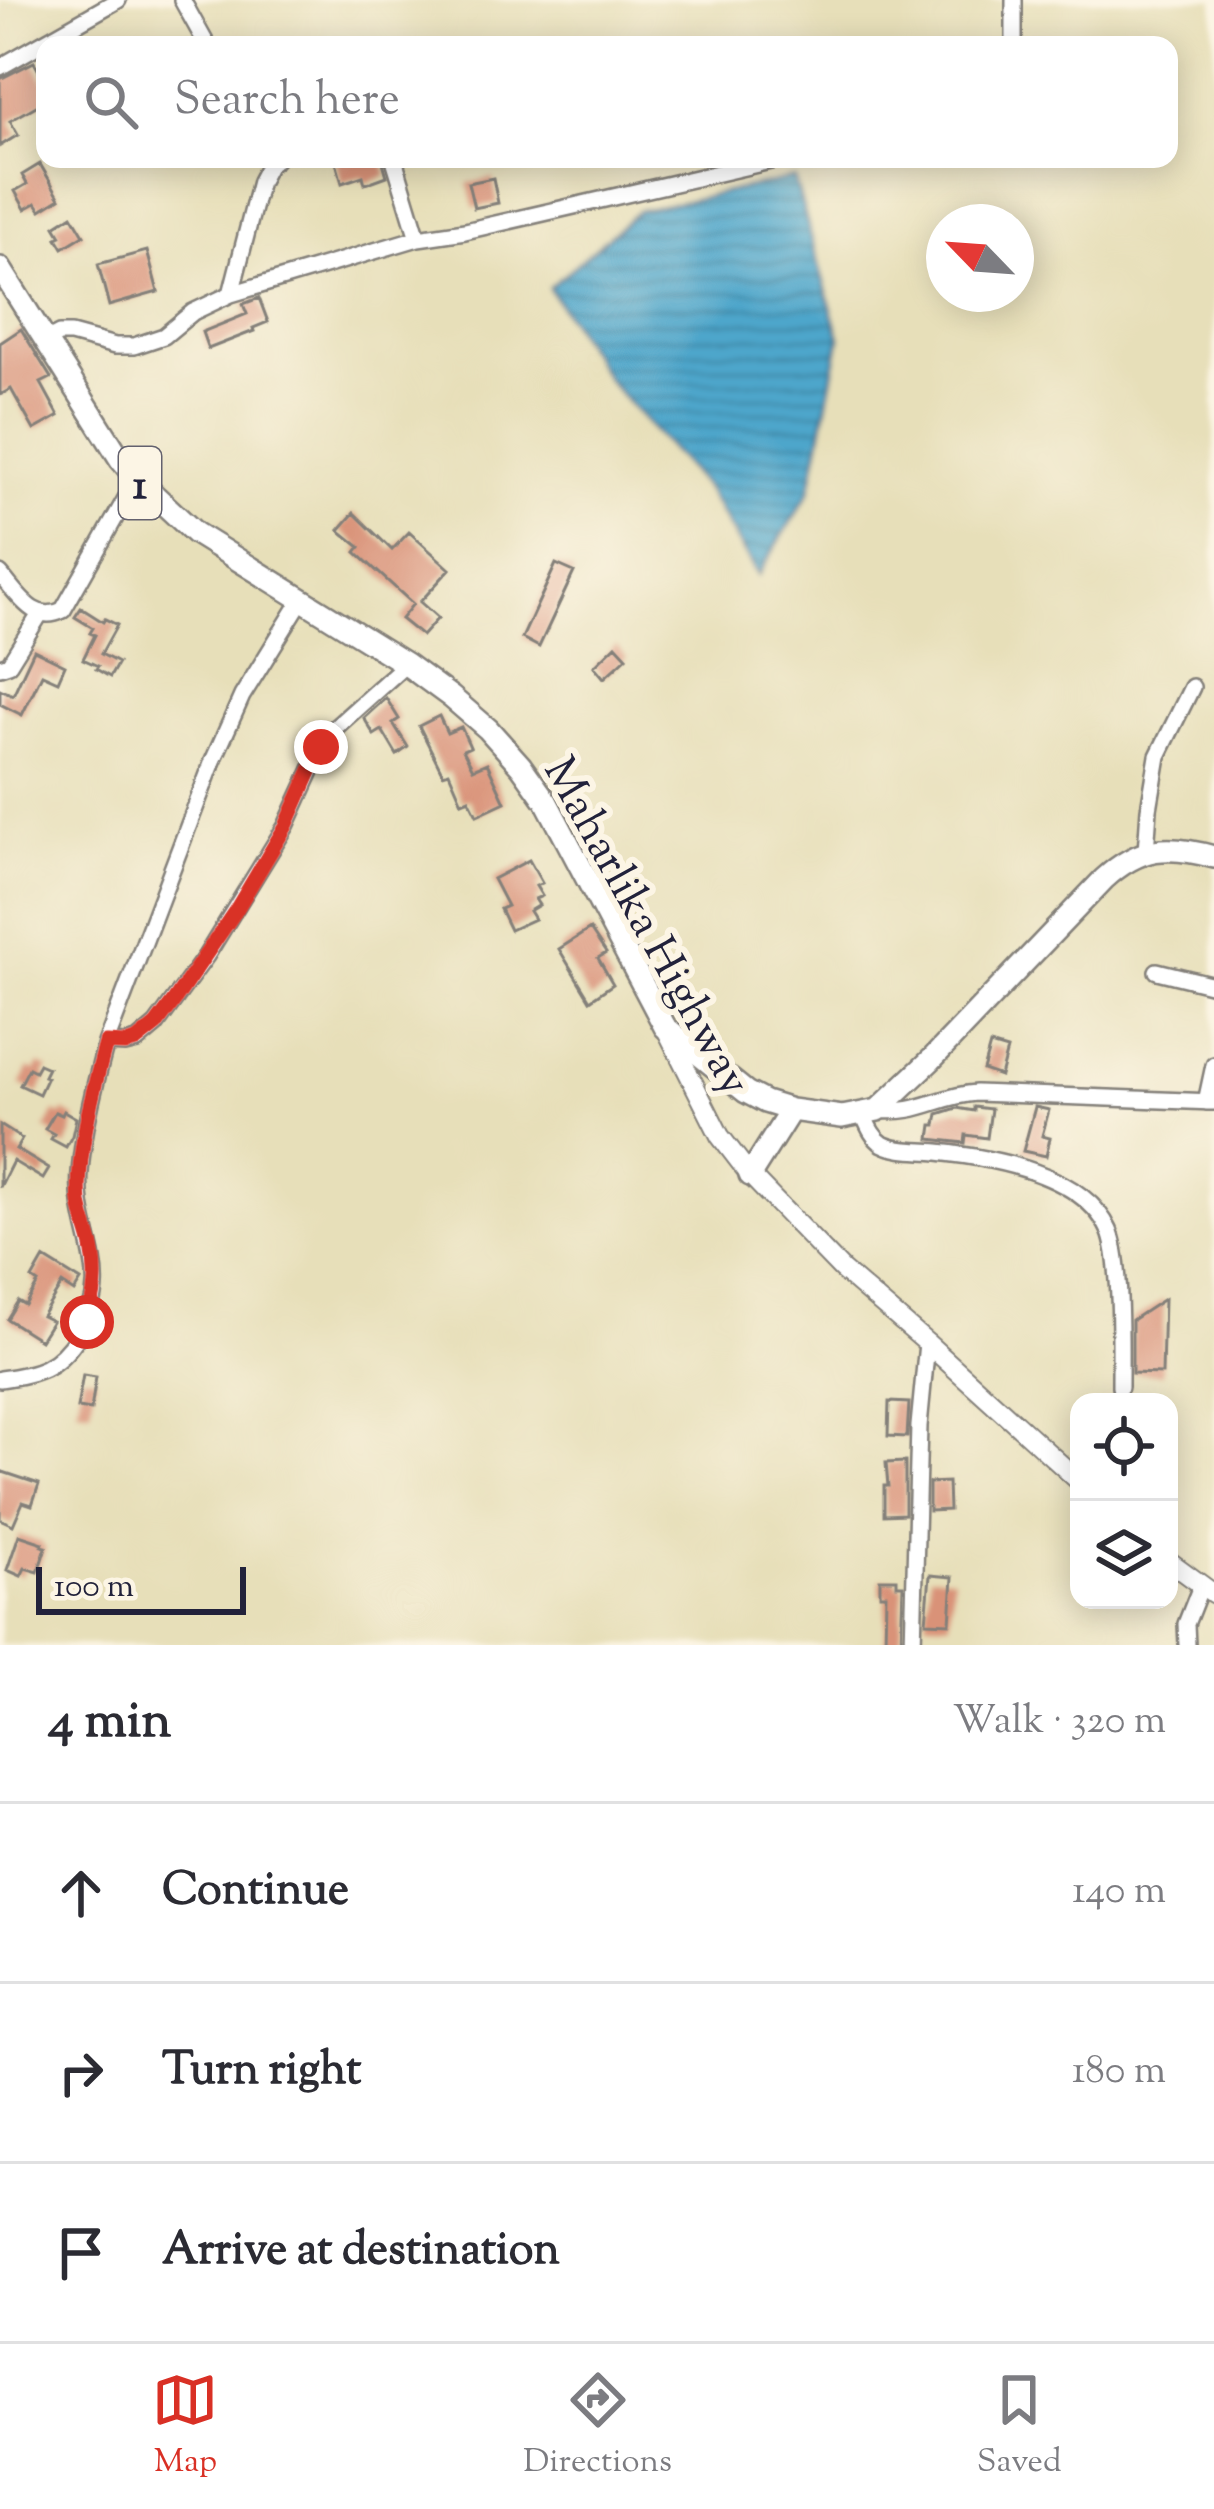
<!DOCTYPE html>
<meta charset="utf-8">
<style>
body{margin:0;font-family:"Sorts Mill Goudy",serif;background:#f2f2f3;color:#2b2b33}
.controls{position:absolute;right:36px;bottom:36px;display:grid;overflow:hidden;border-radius:24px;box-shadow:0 6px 30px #0003}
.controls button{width:108px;height:108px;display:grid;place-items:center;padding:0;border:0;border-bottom:3px solid #e1e1e2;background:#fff;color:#2b2b33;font:60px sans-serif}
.compass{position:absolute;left:926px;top:204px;width:108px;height:108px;border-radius:50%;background:#fff;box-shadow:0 6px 30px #0003;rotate:295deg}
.scale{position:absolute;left:36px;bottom:30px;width:210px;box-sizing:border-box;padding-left:12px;border:6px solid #22223b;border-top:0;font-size:33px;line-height:42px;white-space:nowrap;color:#22223b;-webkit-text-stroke:9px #fcf5e5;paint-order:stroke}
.stop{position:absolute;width:36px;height:36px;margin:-27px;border:9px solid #d93025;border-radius:50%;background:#fff}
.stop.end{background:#d93025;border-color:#fff;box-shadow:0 3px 12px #0008}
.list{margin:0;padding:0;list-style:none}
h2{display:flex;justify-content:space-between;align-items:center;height:156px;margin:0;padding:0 48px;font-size:51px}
h2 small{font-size:39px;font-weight:400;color:#7c7c81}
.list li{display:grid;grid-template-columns:78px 1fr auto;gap:36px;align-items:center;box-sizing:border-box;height:180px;padding:0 48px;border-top:3px solid #e1e1e2}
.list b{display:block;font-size:45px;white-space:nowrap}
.list em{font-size:39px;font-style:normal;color:#7c7c81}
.icon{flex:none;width:66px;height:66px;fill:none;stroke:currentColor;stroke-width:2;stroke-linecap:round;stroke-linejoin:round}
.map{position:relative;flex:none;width:1214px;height:1645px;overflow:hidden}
.search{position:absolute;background:#fff;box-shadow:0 6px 30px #0003;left:36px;right:36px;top:36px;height:132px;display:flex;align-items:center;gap:30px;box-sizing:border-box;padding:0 42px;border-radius:24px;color:#7c7c81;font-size:45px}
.sheet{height:696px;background:#fff}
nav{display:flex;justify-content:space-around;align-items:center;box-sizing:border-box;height:168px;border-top:3px solid #e1e1e2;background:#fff;font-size:33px;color:#7c7c81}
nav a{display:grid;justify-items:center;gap:6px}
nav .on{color:#d93025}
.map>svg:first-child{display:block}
.water{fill:url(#water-rules);stroke:#386483;stroke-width:3}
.building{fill:#d99278}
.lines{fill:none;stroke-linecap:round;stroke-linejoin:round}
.minor-casing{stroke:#84807a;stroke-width:20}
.major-casing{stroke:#84807a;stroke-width:22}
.highway-casing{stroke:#84807a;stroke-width:26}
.minor{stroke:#fff;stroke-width:15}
.major{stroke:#fff;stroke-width:18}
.highway{stroke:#fff;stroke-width:21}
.route{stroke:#d93025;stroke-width:15}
.labels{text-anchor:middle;stroke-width:12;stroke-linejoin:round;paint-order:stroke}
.shield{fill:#fcf5e5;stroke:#63616e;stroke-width:3}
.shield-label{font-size:42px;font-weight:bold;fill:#22223b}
.street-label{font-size:45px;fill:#22223b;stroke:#fcf5e5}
</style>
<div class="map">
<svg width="1214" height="1645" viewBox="0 0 1214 1645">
<defs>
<pattern id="water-rules" width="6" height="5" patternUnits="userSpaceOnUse" patternTransform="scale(3)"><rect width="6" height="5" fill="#4da6cb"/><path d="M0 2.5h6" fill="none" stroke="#4087a6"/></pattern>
</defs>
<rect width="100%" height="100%" fill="#fcf5e5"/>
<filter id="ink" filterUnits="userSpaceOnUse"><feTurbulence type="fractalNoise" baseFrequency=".00833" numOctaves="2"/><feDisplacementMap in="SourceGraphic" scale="24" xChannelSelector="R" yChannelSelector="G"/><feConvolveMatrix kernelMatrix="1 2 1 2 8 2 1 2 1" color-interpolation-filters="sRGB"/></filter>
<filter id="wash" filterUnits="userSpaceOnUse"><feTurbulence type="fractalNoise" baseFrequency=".004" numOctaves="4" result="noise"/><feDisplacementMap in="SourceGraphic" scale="48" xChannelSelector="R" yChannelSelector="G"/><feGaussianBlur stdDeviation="2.7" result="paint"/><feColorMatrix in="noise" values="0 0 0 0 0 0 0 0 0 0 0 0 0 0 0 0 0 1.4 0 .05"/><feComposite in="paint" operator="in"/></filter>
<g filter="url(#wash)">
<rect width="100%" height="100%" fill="#e7dfb9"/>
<path class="water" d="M 794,178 L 840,338 L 810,491 L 758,575 L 705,487 L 608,380 L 549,288 L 638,211 Z"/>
<g id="blocks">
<path class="building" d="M 34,62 L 45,82 L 45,101 L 10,121 L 18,135 L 0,146 L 0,79 Z
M 335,159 L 382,159 L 387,176 L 365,184 L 363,176 L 342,183 Z
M 40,164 L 60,198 L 41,210 L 36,203 L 25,209 L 15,191 L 27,184 L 22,175 Z
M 493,178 L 498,203 L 474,208 L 468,183 Z
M 72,215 L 84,235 L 63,248 L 57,238 L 61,236 L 55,226 Z
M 147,251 L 158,292 L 109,306 L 98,264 Z
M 259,298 L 268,322 L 253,328 L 254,331 L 208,349 L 202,332 L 247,314 L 243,304 Z
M 21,329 L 51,378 L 41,383 L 59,416 L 34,430 L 11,389 L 0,395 L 0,343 Z
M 354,513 L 392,550 L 409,532 L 450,569 L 420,602 L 438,618 L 422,636 L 401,619 L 413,604 L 356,552 L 360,547 L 339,530 Z
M 556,564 L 574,572 L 539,647 L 522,638 Z
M 81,608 L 103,622 L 105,619 L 117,625 L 101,654 L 118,663 L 110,677 L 96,669 L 98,666 L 83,659 L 95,635 L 90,633 L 93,628 L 75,617 Z
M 616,645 L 627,657 L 604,678 L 594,666 Z
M 34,650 L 65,665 L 58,681 L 42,674 L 22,715 L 0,704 L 0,689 L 13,695 Z
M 386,698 L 399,719 L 393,723 L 408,747 L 397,755 L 382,730 L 374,735 L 364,718 Z
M 439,716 L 447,733 L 461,727 L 470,747 L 463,750 L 473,769 L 487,763 L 505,802 L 477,815 L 469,799 L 462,802 L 449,772 L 443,774 L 419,726 Z
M 529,860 L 542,883 L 536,886 L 542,896 L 535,899 L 539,905 L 529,911 L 534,919 L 510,930 L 500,909 L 507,906 L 493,879 Z
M 590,929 L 606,953 L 598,958 L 613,984 L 590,1000 L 559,949 Z
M 990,1045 L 1007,1050 L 1000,1076 L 983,1070 Z
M 39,1064 L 48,1068 L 44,1076 L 47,1077 L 39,1094 L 20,1085 L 29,1068 L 35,1071 Z
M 974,1107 L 991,1109 L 987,1138 L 966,1135 L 965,1143 L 930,1139 L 932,1125 L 936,1125 L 938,1114 L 957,1108 L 974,1111 Z
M 1035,1107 L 1049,1110 L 1042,1136 L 1050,1138 L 1046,1156 L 1023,1151 Z
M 64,1111 L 76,1118 L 72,1136 L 66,1147 L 51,1139 L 54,1134 L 45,1129 L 55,1112 L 62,1115 Z
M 0,1125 L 22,1139 L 16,1149 L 49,1169 L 43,1179 L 13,1161 L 0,1187 Z
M 44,1258 L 81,1281 L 74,1292 L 62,1284 L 42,1316 L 52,1321 L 40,1340 L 7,1319 L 18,1301 L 25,1305 L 38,1283 L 32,1279 Z
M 1164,1299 L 1162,1374 L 1132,1373 L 1132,1320 Z
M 83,1375 L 96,1377 L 91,1410 L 77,1408 Z
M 889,1402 L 909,1403 L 907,1437 L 888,1436 Z
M 905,1462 L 905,1514 L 884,1515 L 884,1486 L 888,1486 L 886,1463 Z
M 0,1471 L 39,1484 L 32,1505 L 23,1502 L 13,1525 L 0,1519 Z
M 948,1482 L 949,1510 L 929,1511 L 929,1483 Z
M 19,1535 L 43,1543 L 42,1546 L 46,1547 L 38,1572 L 25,1568 L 21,1576 L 7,1570 Z
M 930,1575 L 953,1577 L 950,1623 L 926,1622 Z
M 880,1579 L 897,1579 L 897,1585 L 903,1585 L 901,1645 L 885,1645 L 886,1594 L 880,1594 Z"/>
</g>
</g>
<g filter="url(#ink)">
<use href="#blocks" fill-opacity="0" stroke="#84807a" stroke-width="3"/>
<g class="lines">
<defs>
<path id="minor" d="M 182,0 L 207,45
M 1014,45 L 1014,0
M 0,67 L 118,0
M 394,159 L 418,238
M 231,294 L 260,181 L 269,164 L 276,159
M 46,341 L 59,334 L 71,334 L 115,346 L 134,346 L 164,336 L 193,312 L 231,294 L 418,238 L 465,231 L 779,159
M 0,574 C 18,594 34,625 63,610 L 137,479
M 0,667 L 9,664 L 40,614
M 1146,852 L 1149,809 L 1158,756 L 1192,687
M 1157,971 L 1214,985
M 106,1043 L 213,761 L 242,696 L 302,599
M 1206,1102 L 1214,1065
M 878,1110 C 919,1115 937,1096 976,1093 L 1214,1102
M 863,1114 C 868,1125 872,1137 883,1144 C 898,1152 922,1150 938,1152 C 993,1158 1083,1173 1109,1230 C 1122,1258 1120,1353 1120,1387
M 0,1379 C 37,1374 57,1369 78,1336 C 118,1273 75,1236 80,1172 C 83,1130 95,1084 106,1043 L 125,1044 L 137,1041 L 156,1025 L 206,956 L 286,826 L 328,734 L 406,664
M 913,1645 L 919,1426 L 927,1343
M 1187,1645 L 1186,1624 L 1201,1586"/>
<path id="major" d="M 666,1029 L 720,1136 L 750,1175 L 842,1270 L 927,1343 L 1079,1481
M 1169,1561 L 1214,1594"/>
<path id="highway" d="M 0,268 L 121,460 L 137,479 L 195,533 L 406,664 L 451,697 L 488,729 L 521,766 L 546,801 L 665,1027 L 746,1092 L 765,1102 L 791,1110 L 842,1117 L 878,1110 L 931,1060 L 1104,879 C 1140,846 1168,844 1214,857
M 750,1175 L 791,1110"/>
</defs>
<use href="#minor" class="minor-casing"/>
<use href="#major" class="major-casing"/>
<use href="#highway" class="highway-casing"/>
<use href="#minor" class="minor"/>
<use href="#major" class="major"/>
<use href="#highway" class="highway"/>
</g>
</g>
<g class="lines" filter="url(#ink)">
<path class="route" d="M 87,1322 C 95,1295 98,1275 92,1247 C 89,1232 82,1217 80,1202 C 75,1158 94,1086 106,1043 L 125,1044 L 136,1041 L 156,1025 L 174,1001 L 236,910 L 286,826 L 321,747"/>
</g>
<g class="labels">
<rect class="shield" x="119" y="447" width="42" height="72" rx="9"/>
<g class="shield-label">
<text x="140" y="498">1</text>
</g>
<g class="street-label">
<text transform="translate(649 925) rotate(61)" y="16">Maharlika Highway</text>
</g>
</g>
</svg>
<div class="controls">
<button><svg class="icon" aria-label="locate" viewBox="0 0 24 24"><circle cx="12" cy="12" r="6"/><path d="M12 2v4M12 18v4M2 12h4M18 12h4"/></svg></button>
<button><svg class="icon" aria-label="layers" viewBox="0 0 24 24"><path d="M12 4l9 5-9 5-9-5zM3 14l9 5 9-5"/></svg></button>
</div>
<svg class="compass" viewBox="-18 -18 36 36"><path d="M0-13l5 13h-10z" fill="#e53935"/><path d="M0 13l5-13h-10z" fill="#7c7c81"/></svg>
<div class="scale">100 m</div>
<div class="stop" style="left:87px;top:1322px"></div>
<div class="stop end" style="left:321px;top:747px"></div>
<div class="search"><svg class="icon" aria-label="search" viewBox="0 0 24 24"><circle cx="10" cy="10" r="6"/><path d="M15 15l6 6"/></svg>Search here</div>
</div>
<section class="sheet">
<h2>4 min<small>Walk · 320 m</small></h2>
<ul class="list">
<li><svg class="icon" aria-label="ahead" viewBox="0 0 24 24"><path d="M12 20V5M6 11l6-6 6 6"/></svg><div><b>Continue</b></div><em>140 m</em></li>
<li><svg class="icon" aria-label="right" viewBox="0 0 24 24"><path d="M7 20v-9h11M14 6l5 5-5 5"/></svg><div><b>Turn right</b></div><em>180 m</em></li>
<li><svg class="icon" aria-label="arrive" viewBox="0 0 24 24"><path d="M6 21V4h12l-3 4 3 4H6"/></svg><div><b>Arrive at destination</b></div></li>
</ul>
</section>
<nav>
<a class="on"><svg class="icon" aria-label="map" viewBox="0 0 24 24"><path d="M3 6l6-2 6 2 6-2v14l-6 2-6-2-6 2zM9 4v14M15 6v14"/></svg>Map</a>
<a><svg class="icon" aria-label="directions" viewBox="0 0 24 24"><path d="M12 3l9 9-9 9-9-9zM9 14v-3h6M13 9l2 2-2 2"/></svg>Directions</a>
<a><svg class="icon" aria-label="saved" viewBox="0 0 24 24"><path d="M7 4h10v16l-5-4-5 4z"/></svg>Saved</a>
</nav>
